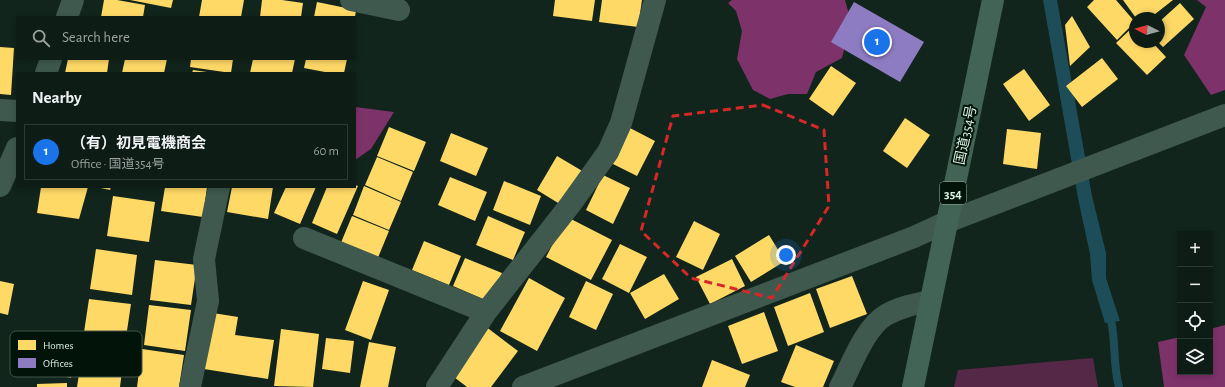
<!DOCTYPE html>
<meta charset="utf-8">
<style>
body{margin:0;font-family:"Alegreya Sans","Noto Sans JP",sans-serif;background:#1b2922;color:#f1f3f6}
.controls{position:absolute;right:12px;bottom:12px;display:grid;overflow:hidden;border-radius:0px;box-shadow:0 2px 6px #0003}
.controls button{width:36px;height:36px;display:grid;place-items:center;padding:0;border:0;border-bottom:1px solid #2d3a34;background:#0d1c15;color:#f1f3f6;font:20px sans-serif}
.compass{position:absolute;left:1129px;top:12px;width:36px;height:36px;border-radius:50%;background:#0d1c15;box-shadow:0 2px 6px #0003;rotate:276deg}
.you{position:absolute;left:786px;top:255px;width:14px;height:14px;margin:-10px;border:3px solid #fff;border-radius:50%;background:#1a73e8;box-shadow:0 0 0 6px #1a73e833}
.badge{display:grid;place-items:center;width:26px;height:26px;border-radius:50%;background:#1a73e8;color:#fff;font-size:13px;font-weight:700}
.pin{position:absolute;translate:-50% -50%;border:2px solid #fff;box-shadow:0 1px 4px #0006}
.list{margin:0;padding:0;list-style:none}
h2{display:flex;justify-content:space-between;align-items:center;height:52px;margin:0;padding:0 16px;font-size:17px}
h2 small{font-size:13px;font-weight:400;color:#9aa1a0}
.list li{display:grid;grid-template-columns:26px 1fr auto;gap:12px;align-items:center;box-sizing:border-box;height:56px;margin:0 8px 8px;padding:0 8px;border:1px solid #2d3a34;border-radius:0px}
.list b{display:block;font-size:15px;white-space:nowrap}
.list p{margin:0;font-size:13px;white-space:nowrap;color:#9aa1a0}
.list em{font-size:13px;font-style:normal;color:#9aa1a0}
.icon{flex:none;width:22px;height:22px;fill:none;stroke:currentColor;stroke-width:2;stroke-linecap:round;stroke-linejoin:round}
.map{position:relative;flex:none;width:1225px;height:387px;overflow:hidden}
.search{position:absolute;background:#0d1c15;box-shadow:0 2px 6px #0003;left:16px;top:16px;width:340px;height:44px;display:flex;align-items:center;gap:10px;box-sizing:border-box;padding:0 14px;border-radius:0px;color:#9aa1a0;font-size:15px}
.panel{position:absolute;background:#0d1c15;box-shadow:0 2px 6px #0003;left:16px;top:72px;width:340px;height:116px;border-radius:0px}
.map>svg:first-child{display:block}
.green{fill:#552848}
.forest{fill:#7e326a}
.water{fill:#1e4d5a}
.homes{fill:#ffd966}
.offices{fill:#8e7cc3}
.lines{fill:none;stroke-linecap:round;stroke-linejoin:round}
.stream{stroke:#1e4d5a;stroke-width:8}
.minor{stroke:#3f594e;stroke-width:22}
.trunk{stroke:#426456;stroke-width:22}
.marked{fill:none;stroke:#d62828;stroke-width:3;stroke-dasharray:8 5;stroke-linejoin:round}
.labels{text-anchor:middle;stroke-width:4;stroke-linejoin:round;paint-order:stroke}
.shield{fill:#02130a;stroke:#98aea2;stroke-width:1}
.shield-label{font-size:13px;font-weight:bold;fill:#d8f1e3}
.street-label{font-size:14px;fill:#d8f1e3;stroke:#02130a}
.key{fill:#02130a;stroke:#42564b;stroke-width:1}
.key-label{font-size:11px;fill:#d8f1e3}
</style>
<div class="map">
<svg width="1225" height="387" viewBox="0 0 1225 387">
<rect width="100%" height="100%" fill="#11251c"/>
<path class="green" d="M 1093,358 L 1098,387 L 954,387 L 958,370 Z"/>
<path class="forest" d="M 732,0 L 845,0 L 851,22 L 842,58 L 816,72 L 807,94 L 788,94 L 770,99 L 753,90 L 737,59 L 742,31 L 736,11 L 728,3 Z
M 1197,0 L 1225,0 L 1225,90 L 1211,95 L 1184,55 L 1206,7 Z
M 355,107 L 394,112 L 371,149 L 355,160 Z
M 1225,325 L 1225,387 L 1164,387 L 1158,342 L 1180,337 L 1180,372 L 1210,372 L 1210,329 Z"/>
<path class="water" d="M 1043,0 L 1057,0 L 1092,196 L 1106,253 L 1106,278 L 1120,321 L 1105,323 L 1092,280 L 1090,254 L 1078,198 Z"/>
<path class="homes" d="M 104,0 L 117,0 L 145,5 L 143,17 L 101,17 Z
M 130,0 L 173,0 L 171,8 Z
M 202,0 L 244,0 L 241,17 L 199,17 Z
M 262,0 L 282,0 L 303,3 L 301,17 L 260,17 Z
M 555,0 L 595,0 L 592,21 L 553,16 Z
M 602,0 L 642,0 L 638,27 L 599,22 Z
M 1094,0 L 1116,0 L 1135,22 L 1117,40 L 1087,7 Z
M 1123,0 L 1173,0 L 1150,18 L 1136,18 Z
M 317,2 L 356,10 L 355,17 L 314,17 Z
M 1180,3 L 1194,19 L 1163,47 L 1159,43 L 1159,22 Z
M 1072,16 L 1090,47 L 1070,66 L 1065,25 Z
M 1135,25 L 1135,42 L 1152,42 L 1166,57 L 1147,75 L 1116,43 Z
M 0,47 L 14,48 L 11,95 L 0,94 Z
M 1102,58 L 1118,79 L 1082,107 L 1066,86 Z
M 68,59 L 109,59 L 107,73 L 65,73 Z
M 125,59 L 167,59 L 164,73 L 122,73 Z
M 191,59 L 233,59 L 231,73 L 190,67 Z
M 253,59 L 295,59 L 292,73 L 250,73 Z
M 306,59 L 347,59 L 344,73 L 330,73 L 304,68 Z
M 831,66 L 856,83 L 833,116 L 809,99 Z
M 1024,69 L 1050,105 L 1029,121 L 1003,84 Z
M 193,70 L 207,72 L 206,73 L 192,73 Z
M 905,118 L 930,135 L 907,168 L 883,151 Z
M 389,127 L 426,142 L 414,171 L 377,156 Z
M 628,127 L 655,141 L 637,176 L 611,163 Z
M 1007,129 L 1041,133 L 1037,169 L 1003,164 Z
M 451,133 L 488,148 L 476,176 L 440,161 Z
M 557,156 L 584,172 L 563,206 L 537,190 Z
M 377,157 L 413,172 L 401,201 L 365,185 Z
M 603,175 L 630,188 L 613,224 L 586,210 Z
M 450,177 L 487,192 L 475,221 L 438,205 Z
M 504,181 L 541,196 L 530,225 L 493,210 Z
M 355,185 L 358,186 L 337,234 L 312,223 L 327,187 L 355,187 Z
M 364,186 L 401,202 L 389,230 L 353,215 Z
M 41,187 L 88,187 L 79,219 L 37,213 Z
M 96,187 L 111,187 L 110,190 Z
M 165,187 L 207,187 L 203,217 L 161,211 Z
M 232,187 L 273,187 L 268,219 L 227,212 Z
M 286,187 L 316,187 L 300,224 L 274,213 Z
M 113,196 L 155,202 L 149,242 L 107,236 Z
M 352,216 L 389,231 L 377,260 L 340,245 Z
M 488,216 L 525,232 L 513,260 L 476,245 Z
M 567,217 L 612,240 L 591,280 L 546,257 Z
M 694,221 L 720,234 L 703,270 L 676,257 Z
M 769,235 L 785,261 L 751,282 L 735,256 Z
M 424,241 L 461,256 L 449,285 L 412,270 Z
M 620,244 L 647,257 L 629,293 L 602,279 Z
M 96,249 L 137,255 L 132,295 L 90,289 Z
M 465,258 L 502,273 L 490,302 L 453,286 Z
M 732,259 L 745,286 L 710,304 L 696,277 Z
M 155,260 L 197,265 L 191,305 L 150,300 Z
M 664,274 L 679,299 L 645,319 L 630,293 Z
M 852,276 L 867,314 L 830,328 L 816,289 Z
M 529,278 L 565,298 L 537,351 L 500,331 Z
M 0,281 L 14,284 L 8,315 L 0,313 Z
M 363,281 L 389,290 L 371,340 L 345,330 Z
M 586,281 L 613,294 L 596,330 L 569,317 Z
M 810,293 L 824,332 L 788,346 L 774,307 Z
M 89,299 L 131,304 L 125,344 L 83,339 Z
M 149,305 L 191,310 L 185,351 L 144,345 Z
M 764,312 L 778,351 L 742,364 L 728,326 Z
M 213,313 L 238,317 L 235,335 L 274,340 L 268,379 L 204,369 Z
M 485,326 L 518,351 L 491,387 L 467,387 L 450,374 Z
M 281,329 L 319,334 L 313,387 L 274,386 Z
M 21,335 L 78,348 L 71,378 L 14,365 Z
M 326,338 L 354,341 L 350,373 L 322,369 Z
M 369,342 L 396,347 L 388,387 L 360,387 Z
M 796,345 L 834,361 L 823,387 L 795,387 L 781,382 Z
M 83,348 L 124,354 L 120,387 L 77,387 Z
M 142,349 L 184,355 L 179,387 L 137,387 Z
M 712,360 L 750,375 L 745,387 L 702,387 Z
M 67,383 L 67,387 L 37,387 L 37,384 Z"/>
<path class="offices" d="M 854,2 L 924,42 L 900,82 L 831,42 Z"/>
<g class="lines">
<path class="stream" d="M 1109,312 C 1117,337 1112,363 1119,387"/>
<path class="minor" d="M 351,0 L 399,10
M 67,17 L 73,0
M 46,73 L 51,59
M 0,110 L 17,111
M 0,186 L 17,148
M 304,238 L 486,312 L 437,387
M 486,312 L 570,205 L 608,152 L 621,123 L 655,0
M 190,387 L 208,301 L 204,259 L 219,187
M 523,387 L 914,237 L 947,222 L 1225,115
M 840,387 C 851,366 865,327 886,315 C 900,307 915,304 930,301"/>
<path class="trunk" d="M 913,387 L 993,0"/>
</g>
<path class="marked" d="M 763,105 L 824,130 L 829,206 L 772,298 L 691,278 L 641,231 L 673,116 Z"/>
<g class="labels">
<rect class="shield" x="940" y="182" width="26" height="22" rx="3"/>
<g class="shield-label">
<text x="953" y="198">354</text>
</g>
<g class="street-label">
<text transform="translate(965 135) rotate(-78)" y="5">国道354号</text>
</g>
</g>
<rect x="10" y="331" width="132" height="46" rx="6" class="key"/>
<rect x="18" y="340" width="18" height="10" fill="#ffd966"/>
<rect x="18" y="358" width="18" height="10" fill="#8e7cc3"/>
<g class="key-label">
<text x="43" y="349">Homes</text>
<text x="43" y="367">Offices</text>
</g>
</svg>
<div class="controls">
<button>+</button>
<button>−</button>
<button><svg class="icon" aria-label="locate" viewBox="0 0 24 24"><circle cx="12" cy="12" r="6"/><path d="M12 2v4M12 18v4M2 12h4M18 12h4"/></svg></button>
<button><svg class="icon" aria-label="layers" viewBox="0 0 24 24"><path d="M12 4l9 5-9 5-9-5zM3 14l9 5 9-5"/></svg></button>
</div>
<svg class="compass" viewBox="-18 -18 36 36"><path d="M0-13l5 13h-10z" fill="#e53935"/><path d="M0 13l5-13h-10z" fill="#9aa1a0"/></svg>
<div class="you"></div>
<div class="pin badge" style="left:877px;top:42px">1</div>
<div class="search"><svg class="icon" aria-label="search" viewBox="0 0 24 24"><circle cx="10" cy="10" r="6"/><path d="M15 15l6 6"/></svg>Search here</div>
<section class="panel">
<h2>Nearby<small></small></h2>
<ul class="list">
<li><span class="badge">1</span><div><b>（有）初見電機商会</b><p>Office · 国道354号</p></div><em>60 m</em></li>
</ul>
</section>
</div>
